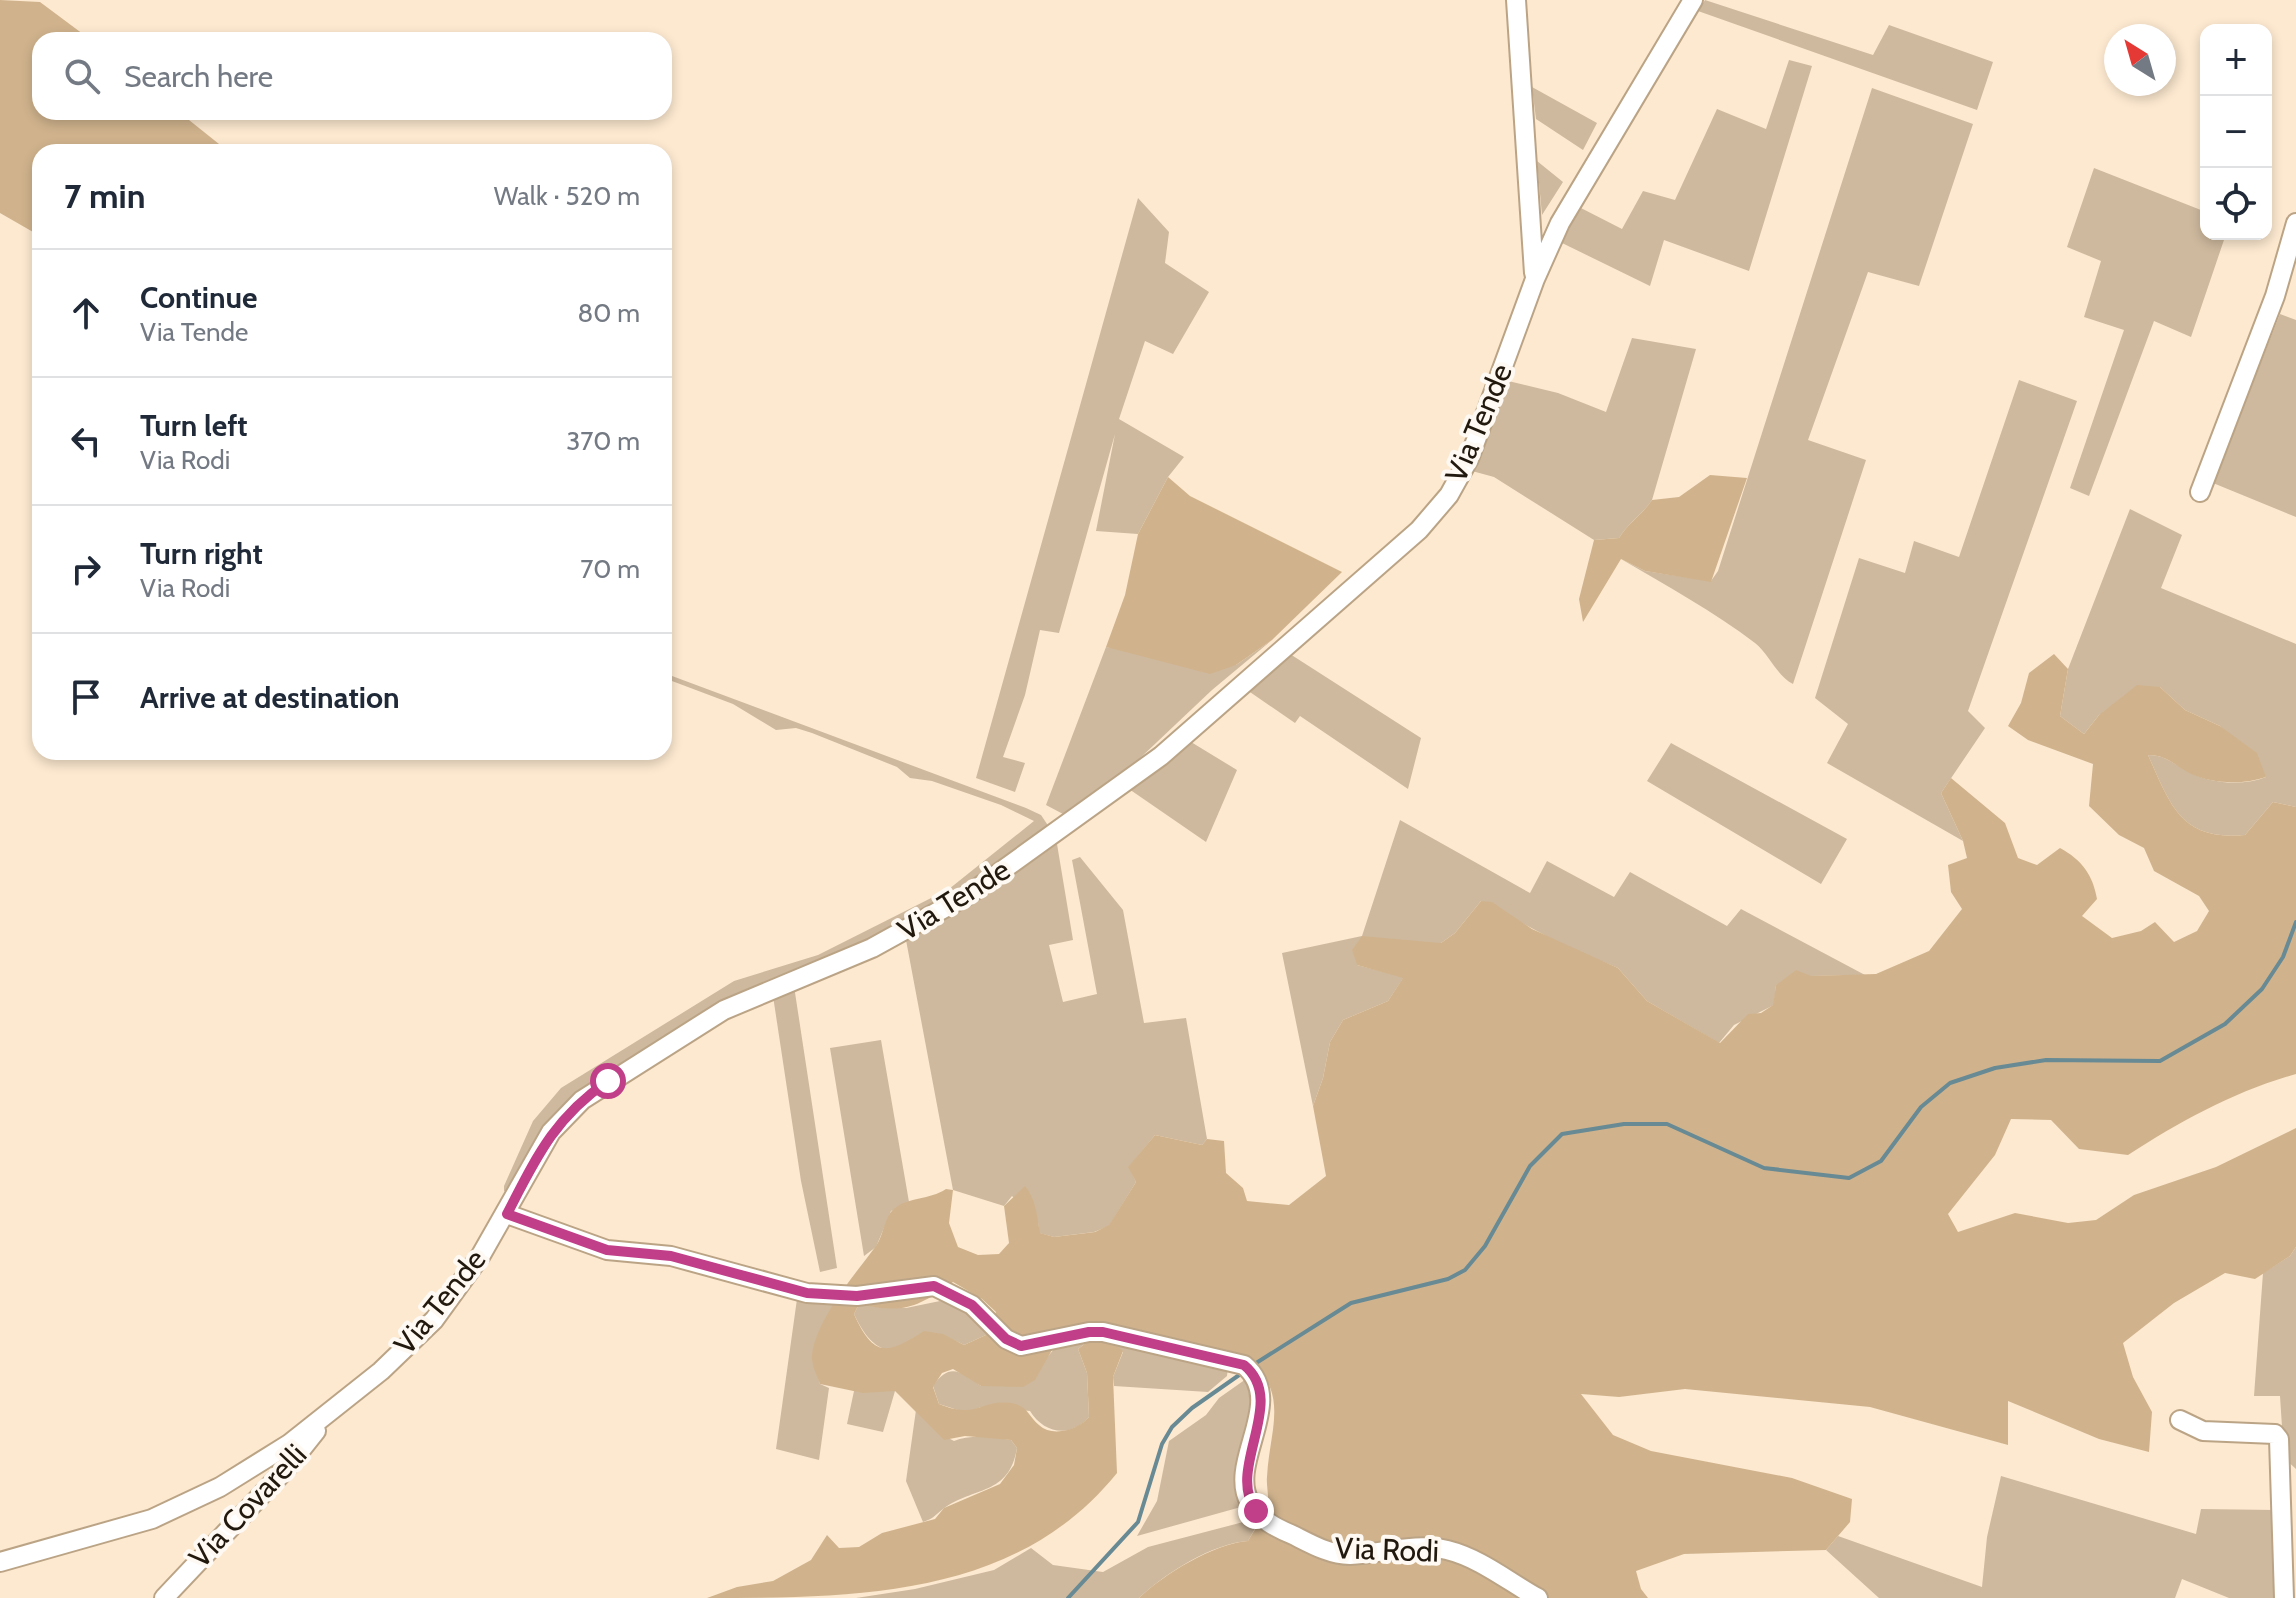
<!DOCTYPE html>
<meta charset="utf-8">
<style>
body{margin:0;font-family:Cabin,sans-serif;background:#f6f6f7;color:#1f2937}
.controls{position:absolute;right:24px;top:24px;display:grid;overflow:hidden;border-radius:16px;box-shadow:0 4px 12px #0003}
.controls button{width:72px;height:72px;display:grid;place-items:center;padding:0;border:0;border-bottom:2px solid #e0e1e3;background:#fff;color:#1f2937;font:40px sans-serif}
.compass{position:absolute;left:2104px;top:24px;width:72px;height:72px;border-radius:50%;background:#fff;box-shadow:0 4px 12px #0003;rotate:323deg}
.stop{position:absolute;width:24px;height:24px;margin:-18px;border:6px solid #c03f88;border-radius:50%;background:#fff}
.stop.end{background:#c03f88;border-color:#fff;box-shadow:0 2px 8px #0008}
.list{margin:0;padding:0;list-style:none}
h2{display:flex;justify-content:space-between;align-items:center;height:104px;margin:0;padding:0 32px;font-size:34px}
h2 small{font-size:26px;font-weight:400;color:#747a83}
.list li{display:grid;grid-template-columns:52px 1fr auto;gap:24px;align-items:center;box-sizing:border-box;height:128px;padding:0 32px;border-top:2px solid #e0e1e3}
.list b{display:block;font-size:30px;white-space:nowrap}
.list p{margin:0;font-size:26px;white-space:nowrap;color:#747a83}
.list em{font-size:26px;font-style:normal;color:#747a83}
.icon{flex:none;width:44px;height:44px;fill:none;stroke:currentColor;stroke-width:2;stroke-linecap:round;stroke-linejoin:round}
.map{position:relative;flex:none;width:2296px;height:1598px;overflow:hidden}
.search{position:absolute;background:#fff;box-shadow:0 4px 12px #0003;left:32px;top:32px;width:640px;height:88px;display:flex;align-items:center;gap:20px;box-sizing:border-box;padding:0 28px;border-radius:24px;color:#747a83;font-size:30px}
.panel{position:absolute;background:#fff;box-shadow:0 4px 12px #0003;left:32px;top:144px;width:640px;height:616px;border-radius:24px}
.map>svg:first-child{display:block}
.green{fill:#ceb99e}
.forest{fill:#d0b38d;fill-rule:evenodd}
.lines{fill:none;stroke-linecap:round;stroke-linejoin:round}
.stream{stroke:#688a94;stroke-width:4}
.minor-casing{stroke:#bba486;stroke-width:22}
.minor{stroke:#fff;stroke-width:18}
.route{stroke:#c03f88;stroke-width:10}
.labels{text-anchor:middle;stroke-width:8;stroke-linejoin:round;paint-order:stroke}
.street-label{font-size:30px;fill:#22190e;stroke:#fef9f2}
</style>
<div class="map">
<svg width="2296" height="1598" viewBox="0 0 2296 1598">
<rect width="100%" height="100%" fill="#fde9d0"/>
<path class="green" d="M 1705,0 L 1873,55 L 1889,25 L 1993,62 L 1977,110 L 1698,11 Z
M 1789,60 L 1812,66 L 1749,271 L 1664,240 L 1650,286 L 1560,242 L 1577,206 L 1622,229 L 1643,191 L 1675,200 L 1717,109 L 1766,129 Z
M 1532,87 L 1597,123 L 1583,150 L 1536,119 Z
M 1872,88 L 1973,124 L 1919,286 L 1868,272 L 1808,440 L 1866,460 L 1793,684 C 1776,675 1770,655 1755,643 C 1713,611 1667,586 1621,559 L 1645,571 L 1711,581 L 1718,571 Z
M 1537,161 L 1563,182 L 1542,215 Z
M 2094,168 L 2206,212 L 2206,234 L 2226,234 L 2191,337 L 2154,321 L 2089,496 L 2070,488 L 2124,330 L 2084,317 L 2101,261 L 2067,247 Z
M 1138,198 L 1169,232 L 1165,263 L 1209,292 L 1173,354 L 1145,341 L 1119,419 L 1184,457 L 1168,477 L 1138,534 L 1096,531 L 1115,434 L 1059,633 L 1040,630 L 1025,695 L 1003,757 L 1025,763 L 1015,792 L 976,778 Z
M 2280,314 L 2296,320 L 2296,517 L 2213,483 Z
M 1632,338 L 1696,349 L 1652,500 C 1642,515 1628,523 1619,538 L 1594,540 L 1494,477 L 1472,471 L 1500,379 L 1558,393 L 1606,412 Z
M 2019,380 L 2077,401 L 1968,711 L 1985,728 L 1941,793 L 1963,841 L 1827,763 L 1848,724 L 1815,698 L 1859,558 L 1905,573 L 1914,541 L 1959,557 Z
M 2130,509 L 2182,535 L 2161,588 L 2296,644 L 2296,807 L 2273,802 L 2245,835 C 2181,841 2171,806 2148,755 C 2166,755 2173,764 2189,772 C 2211,784 2244,786 2266,777 L 2220,726 L 2185,710 L 2160,687 L 2099,715 L 2084,734 L 2060,716 L 2068,669 Z
M 1272,640 L 1212,690 L 1138,760 L 1063,814 L 1046,805 L 1106,647 L 1236,665 Z
M 1290,654 L 1421,738 L 1408,789 L 1300,716 L 1295,723 L 1247,690 Z
M 664,673 L 1026,808 L 1041,815 L 1049,827 L 955,895 L 856,949 L 734,998 L 577,1094 L 554,1114 L 509,1193 L 504,1191 L 504,1186 L 533,1121 L 561,1088 L 734,981 L 818,955 L 949,889 L 1034,821 L 1001,805 L 932,781 L 910,778 L 897,767 L 812,733 L 796,728 L 776,730 L 733,704 L 664,678 Z
M 1191,742 L 1237,770 L 1206,842 L 1129,789 Z
M 1671,743 L 1847,839 L 1821,884 L 1647,781 Z
M 1400,820 L 1530,893 L 1547,861 L 1614,897 L 1630,872 L 1727,926 L 1741,909 L 1865,975 L 1811,976 L 1776,985 L 1774,1005 L 1734,1025 L 1719,1043 L 1647,1001 L 1618,968 L 1561,944 L 1481,901 L 1455,933 L 1441,943 L 1410,943 L 1357,965 L 1404,977 L 1388,1001 L 1343,1020 L 1330,1042 L 1323,1078 L 1313,1106 L 1282,953 L 1362,936 Z
M 1057,844 L 1073,940 L 1049,945 L 1063,1002 L 1097,994 L 1072,860 L 1080,857 L 1123,910 L 1144,1023 L 1186,1018 L 1207,1139 L 1202,1145 L 1155,1135 L 1129,1167 L 1136,1182 L 1109,1226 L 1094,1232 L 1054,1237 L 1039,1233 L 1038,1222 L 1012,1196 L 1004,1206 L 953,1190 L 906,940 L 991,891 Z
M 794,986 L 837,1268 L 820,1272 L 801,1181 L 773,996 Z
M 881,1040 L 909,1202 L 891,1211 L 876,1247 L 864,1256 L 830,1048 Z
M 2296,1247 L 2296,1469 L 2284,1458 L 2280,1396 L 2254,1396 L 2263,1273 L 2290,1256 Z
M 797,1299 L 836,1303 C 815,1334 810,1348 820,1384 L 829,1388 L 819,1460 L 776,1449 Z
M 940,1301 L 960,1305 L 990,1331 L 988,1334 L 964,1345 C 948,1337 934,1331 916,1337 C 910,1339 906,1346 900,1348 C 877,1357 862,1331 854,1314 L 859,1304 L 906,1308 Z
M 1060,1342 L 1087,1342 L 1078,1349 L 1087,1373 L 1089,1417 C 1071,1438 1044,1434 1030,1411 L 981,1407 L 967,1413 L 939,1404 L 933,1386 C 949,1362 961,1371 981,1386 L 1044,1361 Z
M 1114,1343 L 1176,1359 L 1228,1367 L 1227,1376 L 1208,1392 L 1114,1386 L 1113,1377 L 1123,1352 Z
M 1246,1379 C 1249,1391 1252,1406 1252,1418 C 1250,1451 1228,1475 1241,1507 L 1137,1536 L 1157,1501 L 1169,1441 L 1206,1415 L 1219,1398 Z
M 884,1390 L 895,1391 L 883,1432 L 847,1424 L 854,1391 Z
M 916,1410 L 937,1432 L 954,1441 C 970,1434 993,1437 1011,1440 L 1017,1448 C 1009,1496 974,1486 943,1509 C 935,1515 933,1519 923,1522 L 906,1481 Z
M 2001,1476 L 2196,1534 L 2201,1509 L 2275,1510 L 2278,1598 L 2229,1598 L 2182,1579 L 2175,1598 L 1879,1598 L 1826,1550 L 1838,1536 L 1982,1587 L 1987,1537 Z
M 1251,1520 L 1257,1525 L 1248,1541 C 1213,1543 1164,1574 1139,1598 L 856,1598 L 915,1589 L 994,1570 L 1031,1548 L 1053,1565 L 1103,1572 L 1148,1547 Z"/>
<path class="forest" d="M 0,0 L 40,2 L 91,40 L 40,40 L 40,112 L 179,112 L 229,152 L 40,152 L 40,236 L 0,213 Z
M 1710,475 L 1747,478 L 1711,582 L 1645,571 L 1621,559 L 1583,622 L 1579,599 L 1594,540 L 1619,538 C 1628,523 1641,516 1652,500 L 1679,497 Z
M 1168,477 L 1190,496 L 1342,572 L 1272,640 L 1236,665 L 1210,674 L 1106,647 L 1125,595 L 1138,534 Z
M 2054,654 L 2068,669 L 2060,716 L 2084,734 L 2099,715 L 2137,685 L 2160,687 L 2185,710 L 2220,726 L 2257,753 L 2266,777 C 2243,785 2212,784 2189,773 C 2174,765 2167,755 2148,755 C 2171,806 2181,841 2245,835 L 2273,802 L 2296,807 L 2296,1074 C 2235,1091 2181,1121 2128,1155 L 2079,1149 L 2051,1120 L 2011,1119 L 1995,1155 L 1948,1214 L 1958,1232 L 2015,1213 L 2068,1223 L 2096,1220 L 2134,1195 L 2216,1167 L 2296,1128 L 2296,1247 L 2290,1256 L 2255,1279 L 2225,1273 L 2174,1303 L 2123,1343 L 2133,1377 L 2152,1412 L 2149,1452 L 2099,1439 L 2008,1401 L 2008,1445 L 1870,1407 L 1685,1389 L 1619,1397 L 1581,1394 L 1613,1435 L 1651,1451 L 1792,1478 L 1852,1499 L 1850,1522 L 1826,1550 L 1684,1554 L 1636,1571 L 1641,1589 L 1648,1598 L 1139,1598 C 1164,1574 1213,1544 1248,1541 C 1254,1530 1263,1519 1267,1508 C 1270,1499 1266,1486 1267,1477 C 1269,1431 1290,1396 1250,1359 L 1103,1324 L 1079,1324 L 1052,1350 L 1035,1380 L 1023,1387 L 981,1386 L 953,1369 L 942,1373 L 933,1387 L 939,1404 C 978,1420 979,1399 1011,1403 C 1027,1405 1029,1417 1039,1425 C 1053,1438 1079,1429 1089,1417 L 1087,1373 L 1078,1349 L 1087,1342 L 1114,1343 L 1123,1351 L 1113,1377 L 1117,1473 C 1016,1598 857,1598 707,1598 L 737,1587 L 773,1581 L 811,1560 L 827,1535 L 839,1548 L 859,1547 L 882,1533 L 935,1519 L 944,1508 L 1000,1484 L 1014,1465 L 1017,1448 L 1011,1440 L 965,1436 L 944,1440 L 895,1391 L 863,1393 L 820,1384 C 817,1376 811,1364 812,1355 C 816,1319 856,1273 876,1246 C 884,1235 884,1216 895,1208 C 909,1197 929,1200 946,1189 L 953,1190 L 949,1223 L 958,1247 L 978,1255 L 999,1254 L 1009,1243 L 1004,1206 L 1025,1186 C 1036,1199 1037,1216 1040,1233 L 1054,1237 L 1095,1232 L 1109,1225 L 1136,1182 L 1128,1167 L 1155,1135 L 1202,1145 L 1207,1139 L 1224,1141 L 1226,1173 L 1243,1188 L 1247,1201 L 1289,1205 L 1326,1176 L 1313,1106 L 1323,1078 L 1330,1042 L 1343,1020 L 1388,1001 L 1403,978 L 1357,965 L 1352,950 L 1362,936 L 1441,943 L 1455,933 L 1481,901 L 1492,902 L 1532,929 L 1618,968 L 1647,1001 L 1720,1043 L 1748,1014 L 1761,1013 L 1773,1005 L 1776,985 L 1796,970 L 1811,976 L 1876,974 L 1929,951 L 1962,909 L 1951,892 L 1948,865 L 1967,858 L 1963,841 L 1941,793 L 1951,778 L 2005,823 L 2018,858 L 2037,865 L 2060,848 C 2082,860 2093,875 2097,899 L 2082,916 L 2112,938 L 2141,931 L 2155,922 L 2174,942 L 2197,931 L 2209,911 L 2199,896 L 2154,871 L 2144,848 L 2119,835 L 2089,806 L 2093,764 L 2028,740 L 2008,726 L 2021,703 L 2029,673 ZM 953,1282 L 982,1299 L 996,1312 L 988,1334 L 964,1345 L 943,1334 L 924,1331 C 888,1354 874,1359 854,1314 L 859,1304 C 903,1314 917,1308 953,1282 Z"/>
<g class="lines">
<path class="stream" d="M 1253,1365 L 1351,1303 L 1448,1279 L 1465,1270 L 1485,1246 L 1530,1166 L 1562,1134 L 1624,1124 L 1667,1124 L 1764,1168 L 1849,1178 L 1881,1161 L 1921,1107 L 1950,1083 L 1995,1068 L 2046,1060 L 2160,1061 L 2225,1024 L 2262,989 L 2283,957 L 2296,922
M 1068,1598 L 1138,1522 L 1162,1444 L 1172,1427 L 1192,1408 L 1242,1373"/>
<defs>
<path id="minor" d="M 1516,0 L 1534,273
M 2200,492 L 2275,296 L 2296,223
M 507,1214 L 607,1250 L 671,1256 L 807,1293 L 857,1296 L 934,1286 L 972,1305 L 1006,1339 L 1021,1346 L 1089,1332 L 1103,1332 L 1244,1365 C 1288,1402 1226,1462 1250,1503 C 1260,1520 1276,1528 1293,1535 C 1311,1544 1330,1555 1350,1555 C 1382,1554 1415,1542 1447,1550 C 1480,1558 1509,1582 1538,1598
M 2180,1420 L 2203,1431 L 2275,1434 L 2279,1439 L 2284,1598
M 0,1562 L 152,1519 L 220,1487 L 289,1444 L 381,1371 L 434,1320 L 481,1255 L 551,1132 L 582,1100 L 724,1010 L 872,948 L 968,895 L 1161,756 L 1419,530 L 1449,495 L 1469,459 L 1535,279 L 1560,223 L 1693,0
M 164,1598 L 285,1470 L 316,1431"/>
</defs>
<use href="#minor" class="minor-casing"/>
<use href="#minor" class="minor"/>
</g>
<g class="lines">
<path class="route" d="M 608,1081 C 554,1118 536,1158 507,1214 L 607,1250 L 671,1256 L 807,1293 L 857,1296 L 934,1286 L 972,1305 L 1006,1339 L 1021,1346 L 1089,1332 L 1103,1332 L 1244,1365 C 1289,1402 1225,1468 1256,1511"/>
</g>
<g class="labels">
<g class="street-label">
<text transform="translate(1479 423) rotate(-67)" y="10">Via Tende</text>
<text transform="translate(954 900) rotate(-32)" y="10">Via Tende</text>
<text transform="translate(440 1302) rotate(-51)" y="10">Via Tende</text>
<text transform="translate(248 1506) rotate(-47)" y="10">Via Covarelli</text>
<text transform="translate(1387 1550) rotate(2)" y="10">Via Rodi</text>
</g>
</g>
</svg>
<div class="controls">
<button>+</button>
<button>−</button>
<button><svg class="icon" aria-label="locate" viewBox="0 0 24 24"><circle cx="12" cy="12" r="6"/><path d="M12 2v4M12 18v4M2 12h4M18 12h4"/></svg></button>
</div>
<svg class="compass" viewBox="-18 -18 36 36"><path d="M0-13l5 13h-10z" fill="#e53935"/><path d="M0 13l5-13h-10z" fill="#747a83"/></svg>
<div class="stop" style="left:608px;top:1081px"></div>
<div class="stop end" style="left:1256px;top:1511px"></div>
<div class="search"><svg class="icon" aria-label="search" viewBox="0 0 24 24"><circle cx="10" cy="10" r="6"/><path d="M15 15l6 6"/></svg>Search here</div>
<section class="panel">
<h2>7 min<small>Walk · 520 m</small></h2>
<ul class="list">
<li><svg class="icon" aria-label="ahead" viewBox="0 0 24 24"><path d="M12 20V5M6 11l6-6 6 6"/></svg><div><b>Continue</b><p>Via Tende</p></div><em>80 m</em></li>
<li><svg class="icon" aria-label="left" viewBox="0 0 24 24"><path d="M17 20v-9H6M10 6l-5 5 5 5"/></svg><div><b>Turn left</b><p>Via Rodi</p></div><em>370 m</em></li>
<li><svg class="icon" aria-label="right" viewBox="0 0 24 24"><path d="M7 20v-9h11M14 6l5 5-5 5"/></svg><div><b>Turn right</b><p>Via Rodi</p></div><em>70 m</em></li>
<li><svg class="icon" aria-label="arrive" viewBox="0 0 24 24"><path d="M6 21V4h12l-3 4 3 4H6"/></svg><div><b>Arrive at destination</b></div></li>
</ul>
</section>
</div>
